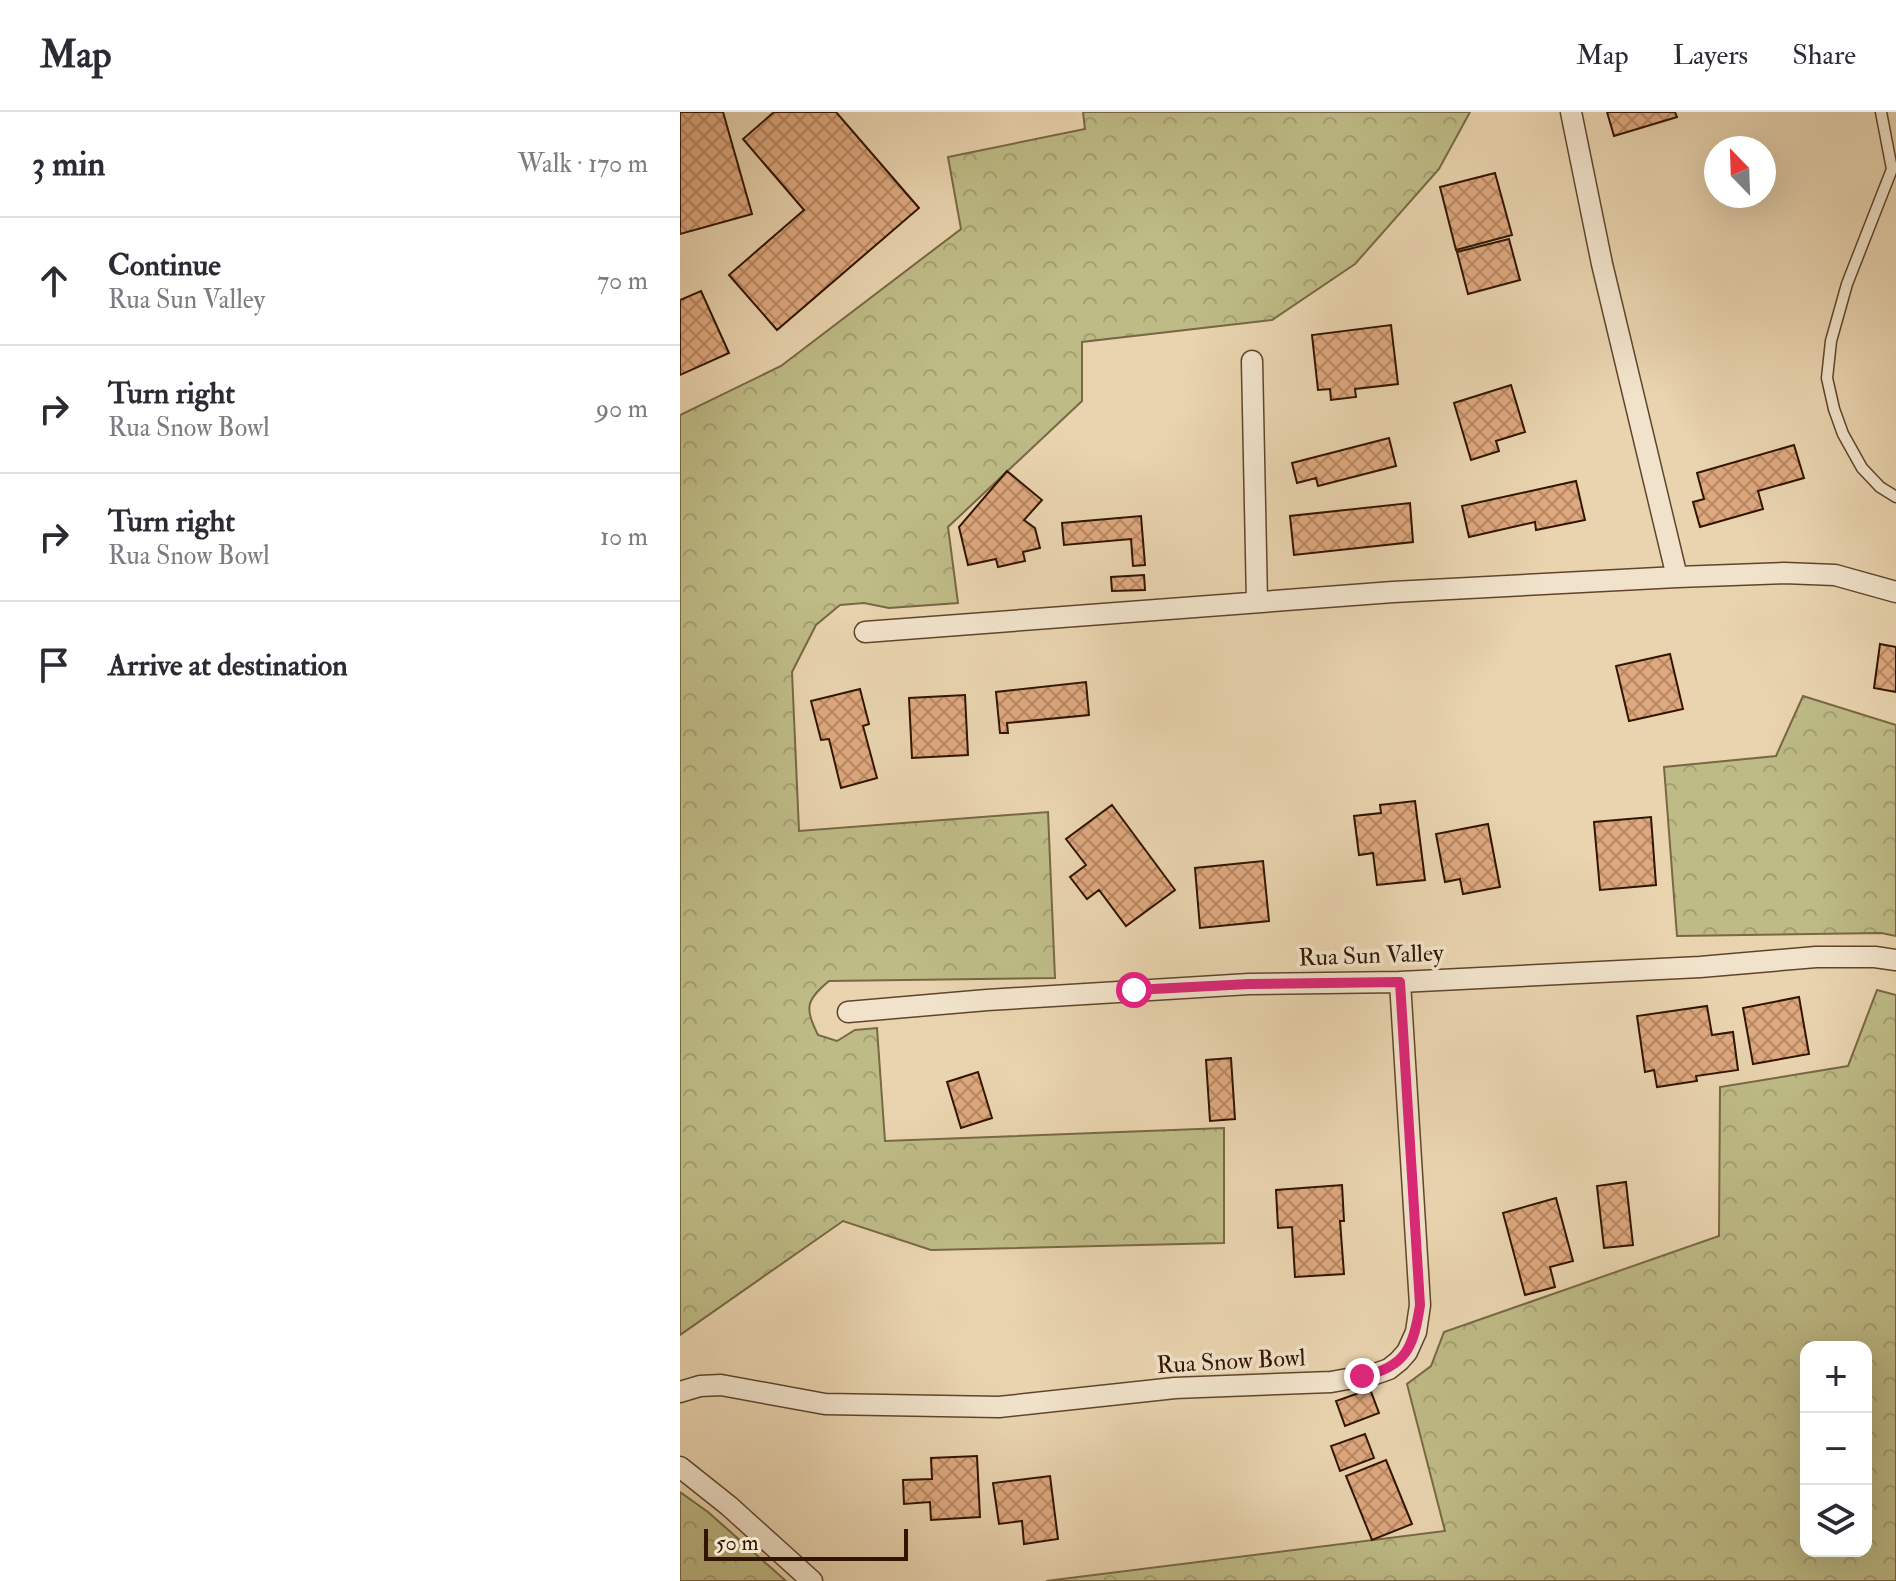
<!DOCTYPE html>
<meta charset="utf-8">
<style>
body{margin:0;font-family:"IM FELL Double Pica",serif;background:#f7f7f7;color:#2b2b33}
.controls{position:absolute;right:24px;bottom:24px;display:grid;overflow:hidden;border-radius:16px;box-shadow:0 8px 32px #0002}
.controls button{width:72px;height:72px;display:grid;place-items:center;padding:0;border:0;border-bottom:2px solid #e1e1e2;background:#fff;color:#2b2b33;font:40px sans-serif}
.compass{position:absolute;left:1024px;top:24px;width:72px;height:72px;border-radius:50%;background:#fff;box-shadow:0 8px 32px #0002;rotate:337deg}
.scale{position:absolute;left:24px;bottom:20px;width:204px;box-sizing:border-box;padding-left:8px;border:4px solid #321501;border-top:0;font-size:22px;line-height:28px;white-space:nowrap;color:#321501;-webkit-text-stroke:6px #f1e3cb;paint-order:stroke}
.stop{position:absolute;width:24px;height:24px;margin:-18px;border:6px solid #db2777;border-radius:50%;background:#fff}
.stop.end{background:#db2777;border-color:#fff;box-shadow:0 2px 8px #0008}
.list{margin:0;padding:0;list-style:none}
h2{display:flex;justify-content:space-between;align-items:center;height:104px;margin:0;padding:0 32px;font-size:34px}
h2 small{font-size:26px;font-weight:400;color:#7c7c81}
.list li{display:grid;grid-template-columns:52px 1fr auto;gap:24px;align-items:center;box-sizing:border-box;height:128px;padding:0 32px;border-top:2px solid #e1e1e2}
.list b{display:block;font-size:30px;white-space:nowrap}
.list p{margin:0;font-size:26px;white-space:nowrap;color:#7c7c81}
.list em{font-size:26px;font-style:normal;color:#7c7c81}
.icon{flex:none;width:44px;height:44px;fill:none;stroke:currentColor;stroke-width:2;stroke-linecap:round;stroke-linejoin:round}
.map{position:relative;flex:none;width:1216px;height:1469px;overflow:hidden}
header{display:flex;align-items:center;gap:48px;box-sizing:border-box;height:112px;padding:0 40px;background:#fff;border-bottom:2px solid #e1e1e2}
header strong{font-size:38px}
nav{display:flex;gap:44px;margin-inline-start:auto;font-size:28px}
main{display:flex}
aside{flex:1;background:#fff}
.map>svg:first-child{display:block}
.forest{fill:url(#forest-crowns);stroke:#786844;stroke-width:2;fill-rule:evenodd}
.building{fill:url(#building-cross-hatch);stroke:#321501;stroke-width:2}
.lines{fill:none;stroke-linecap:round;stroke-linejoin:round}
.service-casing{stroke:#60452c;stroke-width:13}
.minor-casing{stroke:#60452c;stroke-width:23}
.service{stroke:#f1e3cb;stroke-width:10}
.minor{stroke:#f1e3cb;stroke-width:20}
.route{stroke:#db2777;stroke-width:10}
.labels{text-anchor:middle;stroke-width:7;stroke-linejoin:round;paint-order:stroke}
.street-label{font-size:24px;fill:#321501;stroke:#f1e3cb}
</style>
<header>
<strong>Map</strong>
<nav><a>Map</a><a>Layers</a><a>Share</a></nav>
</header>
<main>
<aside>
<h2>3 min<small>Walk · 170 m</small></h2>
<ul class="list">
<li><svg class="icon" aria-label="ahead" viewBox="0 0 24 24"><path d="M12 20V5M6 11l6-6 6 6"/></svg><div><b>Continue</b><p>Rua Sun Valley</p></div><em>70 m</em></li>
<li><svg class="icon" aria-label="right" viewBox="0 0 24 24"><path d="M7 20v-9h11M14 6l5 5-5 5"/></svg><div><b>Turn right</b><p>Rua Snow Bowl</p></div><em>90 m</em></li>
<li><svg class="icon" aria-label="right" viewBox="0 0 24 24"><path d="M7 20v-9h11M14 6l5 5-5 5"/></svg><div><b>Turn right</b><p>Rua Snow Bowl</p></div><em>10 m</em></li>
<li><svg class="icon" aria-label="arrive" viewBox="0 0 24 24"><path d="M6 21V4h12l-3 4 3 4H6"/></svg><div><b>Arrive at destination</b></div></li>
</ul>
</aside>
<div class="map">
<svg width="1216" height="1469" viewBox="0 0 1216 1469">
<defs>
<pattern id="forest-crowns" width="20" height="18" patternUnits="userSpaceOnUse" patternTransform="scale(2)"><rect width="20" height="18" fill="#bebb86"/><path d="M2 6a3 3 0 1 1 6 0M12 15a3 3 0 1 1 6 0" fill="none" stroke="#a4a072"/></pattern>
<pattern id="building-cross-hatch" width="8" height="8" patternUnits="userSpaceOnUse" patternTransform="scale(2)"><rect width="8" height="8" fill="#dfa87e"/><path d="M0 0l8 8M0 8l8-8" fill="none" stroke="#b58865"/></pattern>
</defs>
<rect width="100%" height="100%" fill="#e9d4af"/>
<filter id="stains"><feTurbulence type="fractalNoise" baseFrequency=".0025" numOctaves="4"/><feColorMatrix values="0 0 0 0 .2 0 0 0 0 .09 0 0 0 0 .02 0 0 0 .5 -.17"/></filter>
<radialGradient id="worn" r=".72"><stop offset=".6" stop-color="#630" stop-opacity="0"/><stop offset="1" stop-color="#630" stop-opacity=".3"/></radialGradient>
<path class="forest" d="M 403,0 L 790,0 L 759,57 L 675,152 L 592,208 L 402,230 L 402,289 L 268,415 L 278,491 L 209,496 L 184,491 L 160,493 L 136,513 L 112,560 L 119,719 L 368,700 L 375,866 L 149,869 C 125,889 125,896 138,923 L 157,929 L 175,918 L 197,916 L 205,1029 L 544,1016 L 544,1131 L 251,1138 L 163,1109 L 0,1223 L 0,303 L 101,254 L 281,117 L 268,45 L 405,17 Z
M 1123,584 L 1216,613 L 1216,824 L 1201,821 L 997,824 L 984,655 L 1096,644 Z
M 1197,878 L 1216,883 L 1216,1469 L 366,1469 L 765,1419 L 727,1272 L 751,1254 L 764,1220 L 1039,1124 L 1040,975 L 1168,954 ZM 1126,1235 L 1186,1235 L 1186,1439 L 1126,1439 Z
M 0,1380 L 28,1400 L 106,1469 L 0,1469 Z"/>
<path class="building" d="M 0,0 L 43,0 L 72,102 L 0,122 Z
M 94,0 L 156,0 L 239,96 L 97,218 L 49,163 L 124,98 L 63,27 Z
M 927,0 L 995,0 L 997,5 L 934,24 Z
M 815,61 L 832,123 L 776,138 L 760,75 Z
M 829,127 L 840,168 L 788,182 L 777,140 Z
M 21,179 L 49,241 L 0,263 L 0,188 Z
M 711,213 L 718,272 L 675,277 L 676,285 L 651,288 L 650,277 L 638,278 L 632,223 Z
M 831,273 L 845,320 L 816,329 L 819,339 L 791,348 L 774,291 Z
M 709,326 L 716,354 L 638,374 L 636,366 L 617,371 L 612,351 Z
M 1114,333 L 1124,366 L 1078,379 L 1083,397 L 1020,415 L 1013,390 L 1024,387 L 1017,361 Z
M 327,359 L 362,388 L 344,408 L 355,416 L 360,436 L 343,440 L 345,449 L 318,455 L 316,447 L 288,453 L 279,415 Z
M 896,369 L 905,408 L 856,418 L 855,410 L 789,425 L 782,394 Z
M 730,391 L 733,430 L 614,443 L 610,404 Z
M 461,404 L 465,453 L 453,454 L 451,427 L 384,433 L 382,411 Z
M 464,463 L 465,478 L 432,479 L 431,465 Z
M 1200,532 L 1216,535 L 1216,580 L 1194,576 Z
M 990,542 L 1003,597 L 949,609 L 936,554 Z
M 406,570 L 409,603 L 327,611 L 328,621 L 320,621 L 316,580 Z
M 180,577 L 189,612 L 183,614 L 197,666 L 161,676 L 149,627 L 141,628 L 131,589 Z
M 285,583 L 288,643 L 232,646 L 229,586 Z
M 735,689 L 745,768 L 697,773 L 693,741 L 679,743 L 674,704 L 701,701 L 700,693 Z
M 432,693 L 495,778 L 446,814 L 419,778 L 407,787 L 390,765 L 406,753 L 386,727 Z
M 971,705 L 976,773 L 920,778 L 914,710 Z
M 808,712 L 820,775 L 783,782 L 780,767 L 765,770 L 756,722 Z
M 583,749 L 589,809 L 520,816 L 515,756 Z
M 1119,885 L 1129,942 L 1073,952 L 1063,896 Z
M 1027,894 L 1032,923 L 1053,920 L 1058,958 L 1016,964 L 1017,969 L 977,975 L 974,958 L 965,960 L 957,904 Z
M 551,946 L 555,1007 L 530,1009 L 526,948 Z
M 298,960 L 312,1006 L 281,1016 L 267,970 Z
M 946,1070 L 953,1133 L 924,1136 L 917,1074 Z
M 662,1073 L 664,1109 L 660,1109 L 664,1162 L 615,1165 L 612,1115 L 598,1116 L 596,1078 Z
M 876,1086 L 893,1149 L 870,1155 L 875,1175 L 845,1183 L 823,1101 Z
M 690,1277 L 699,1301 L 665,1314 L 656,1289 Z
M 685,1322 L 694,1346 L 660,1359 L 651,1334 Z
M 297,1344 L 300,1405 L 251,1408 L 250,1390 L 224,1392 L 223,1368 L 252,1367 L 251,1346 Z
M 706,1348 L 732,1412 L 692,1428 L 666,1364 Z
M 370,1364 L 378,1427 L 344,1432 L 342,1409 L 319,1412 L 313,1371 Z"/>
<g class="lines">
<defs>
<path id="service" d="M 1201,0 L 1212,57 L 1167,172 L 1151,229 L 1147,266 L 1154,297 L 1163,322 L 1182,356 L 1200,375 L 1216,385"/>
<path id="minor" d="M 891,0 L 922,152 L 997,465
M 572,249 L 577,490
M 185,520 L 713,480 L 997,465 L 1104,461 L 1155,463 L 1216,480
M 168,900 L 307,888 L 569,872 L 720,870 L 1020,855 L 1136,845 L 1195,845 L 1216,848
M 0,1280 L 20,1274 L 41,1273 L 145,1292 L 319,1295 L 495,1276 L 651,1270 L 695,1262 L 709,1257 L 719,1249 L 727,1240 L 736,1220 L 740,1193 L 720,870
M 0,1355 L 49,1394 L 132,1469"/>
</defs>
<use href="#service" class="service-casing"/>
<use href="#minor" class="minor-casing"/>
<use href="#service" class="service"/>
<use href="#minor" class="minor"/>
</g>
<g class="lines">
<path class="route" d="M 454,878 L 569,872 L 720,870 L 740,1193 C 734,1234 726,1256 682,1264"/>
</g>
<g class="labels">
<g class="street-label">
<text transform="translate(691 843) rotate(-2)" y="8">Rua Sun Valley</text>
<text transform="translate(551 1249) rotate(-3)" y="8">Rua Snow Bowl</text>
</g>
</g>
<rect width="100%" height="100%" filter="url(#stains)"/>
<rect width="100%" height="100%" fill="url(#worn)"/>
</svg>
<div class="controls">
<button>+</button>
<button>−</button>
<button><svg class="icon" aria-label="layers" viewBox="0 0 24 24"><path d="M12 4l9 5-9 5-9-5zM3 14l9 5 9-5"/></svg></button>
</div>
<svg class="compass" viewBox="-18 -18 36 36"><path d="M0-13l5 13h-10z" fill="#e53935"/><path d="M0 13l5-13h-10z" fill="#7c7c81"/></svg>
<div class="scale">50 m</div>
<div class="stop" style="left:454px;top:878px"></div>
<div class="stop end" style="left:682px;top:1264px"></div>
</div>
</main>
